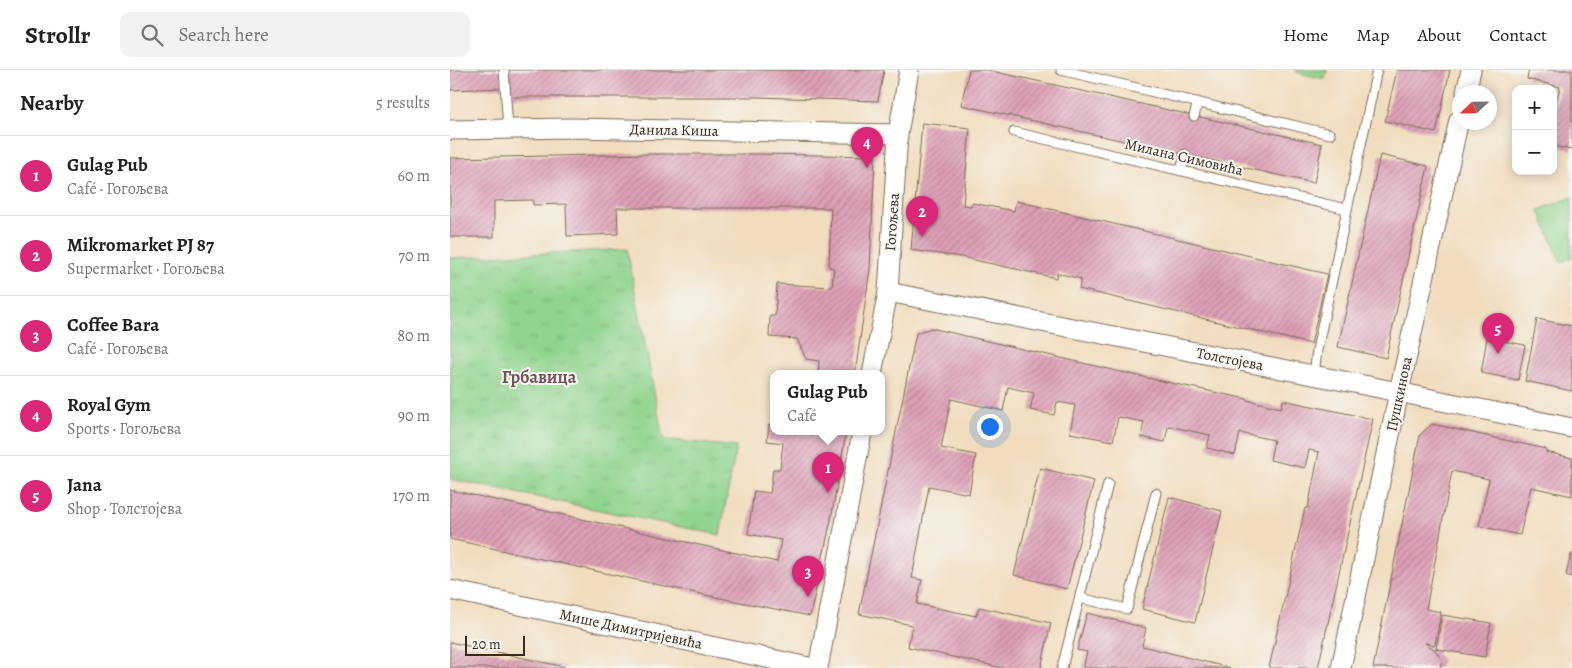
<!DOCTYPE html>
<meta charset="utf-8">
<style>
body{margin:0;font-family:Alegreya,serif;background:#f2f2f2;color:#202124}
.controls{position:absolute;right:15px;top:15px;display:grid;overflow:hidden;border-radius:10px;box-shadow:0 2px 12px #0003}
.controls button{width:45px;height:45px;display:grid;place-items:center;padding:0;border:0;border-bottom:1px solid #e0e0e0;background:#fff;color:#202124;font:25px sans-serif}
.compass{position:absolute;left:1002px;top:15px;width:45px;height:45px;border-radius:50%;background:#fff;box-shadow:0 2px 12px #0003;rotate:248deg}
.scale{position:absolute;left:15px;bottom:12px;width:60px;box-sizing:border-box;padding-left:5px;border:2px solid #3b2a1e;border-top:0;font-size:14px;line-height:18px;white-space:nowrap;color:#3b2a1e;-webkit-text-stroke:4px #f6f6f2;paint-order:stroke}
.you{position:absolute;left:539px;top:356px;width:18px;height:18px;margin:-12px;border:4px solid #fff;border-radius:50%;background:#1a73e8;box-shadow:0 0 0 8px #1a73e833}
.badge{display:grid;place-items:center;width:32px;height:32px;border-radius:50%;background:#db2777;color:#fff;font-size:16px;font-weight:700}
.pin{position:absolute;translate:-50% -41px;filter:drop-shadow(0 1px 2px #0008)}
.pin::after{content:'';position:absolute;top:26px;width:18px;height:15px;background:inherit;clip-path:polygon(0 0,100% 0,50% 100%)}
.popup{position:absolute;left:320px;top:300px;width:115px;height:65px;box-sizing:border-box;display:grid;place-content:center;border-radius:10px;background:#fff;filter:drop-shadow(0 1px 4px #0005);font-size:16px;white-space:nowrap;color:#757577}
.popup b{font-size:19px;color:#202124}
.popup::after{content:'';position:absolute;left:50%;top:100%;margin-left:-10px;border:10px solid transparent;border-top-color:#fff}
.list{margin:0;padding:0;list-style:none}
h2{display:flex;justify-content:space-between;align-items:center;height:65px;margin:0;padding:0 20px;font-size:21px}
h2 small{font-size:16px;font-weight:400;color:#757577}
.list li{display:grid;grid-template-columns:32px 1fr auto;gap:15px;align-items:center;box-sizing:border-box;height:80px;padding:0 20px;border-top:1px solid #e0e0e0}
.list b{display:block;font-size:19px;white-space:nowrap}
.list p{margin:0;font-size:16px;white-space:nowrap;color:#757577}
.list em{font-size:16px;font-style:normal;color:#757577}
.icon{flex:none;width:28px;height:28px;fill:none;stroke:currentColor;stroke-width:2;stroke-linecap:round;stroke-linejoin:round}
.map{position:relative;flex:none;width:1122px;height:598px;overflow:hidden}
header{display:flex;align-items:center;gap:30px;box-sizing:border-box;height:70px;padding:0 25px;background:#fff;border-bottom:1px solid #e0e0e0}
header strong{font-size:24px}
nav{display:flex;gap:28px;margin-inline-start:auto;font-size:18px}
.search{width:350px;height:45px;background:#f2f2f2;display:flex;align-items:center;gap:12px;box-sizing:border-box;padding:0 18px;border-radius:10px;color:#757577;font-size:19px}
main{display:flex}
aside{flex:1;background:#fff}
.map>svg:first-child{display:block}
.grass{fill:url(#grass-tufts);stroke:#667f56}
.pitch{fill:#90d48d;stroke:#667f56}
.building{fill:url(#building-hatch)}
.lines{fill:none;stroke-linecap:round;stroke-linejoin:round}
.service-casing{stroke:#7b6956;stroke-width:11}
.minor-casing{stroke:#7b6956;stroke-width:21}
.service{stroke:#fff;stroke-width:9}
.minor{stroke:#fff;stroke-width:19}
.labels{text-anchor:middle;stroke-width:4;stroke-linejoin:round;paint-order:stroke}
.street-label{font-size:15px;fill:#3b2a1e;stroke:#f6f6f2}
.quarter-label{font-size:18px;font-weight:bold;fill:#745354;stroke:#f6f6f2}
</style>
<header>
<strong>Strollr</strong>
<div class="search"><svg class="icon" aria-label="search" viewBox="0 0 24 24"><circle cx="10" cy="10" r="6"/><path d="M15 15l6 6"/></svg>Search here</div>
<nav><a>Home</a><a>Map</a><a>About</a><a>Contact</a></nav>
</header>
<main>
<aside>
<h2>Nearby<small>5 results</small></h2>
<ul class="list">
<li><span class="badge">1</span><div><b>Gulag Pub</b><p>Café · Гогољева</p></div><em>60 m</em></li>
<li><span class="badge">2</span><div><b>Mikromarket PJ 87</b><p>Supermarket · Гогољева</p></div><em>70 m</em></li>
<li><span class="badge">3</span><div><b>Coffee Bara</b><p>Café · Гогољева</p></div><em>80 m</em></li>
<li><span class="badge">4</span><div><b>Royal Gym</b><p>Sports · Гогољева</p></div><em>90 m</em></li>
<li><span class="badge">5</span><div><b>Jana</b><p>Shop · Толстојева</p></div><em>170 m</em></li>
</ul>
</aside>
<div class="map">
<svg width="1122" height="598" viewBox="0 0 1122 598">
<defs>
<pattern id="grass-tufts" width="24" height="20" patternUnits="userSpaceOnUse" patternTransform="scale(1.25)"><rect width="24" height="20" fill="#90d48d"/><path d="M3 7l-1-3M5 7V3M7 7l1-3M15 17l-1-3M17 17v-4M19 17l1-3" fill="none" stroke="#7db679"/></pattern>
<pattern id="building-hatch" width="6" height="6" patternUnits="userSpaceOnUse" patternTransform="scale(1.25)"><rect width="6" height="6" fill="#dea0b7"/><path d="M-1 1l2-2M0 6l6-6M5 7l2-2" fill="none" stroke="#b58394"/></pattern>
</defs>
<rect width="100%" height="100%" fill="#f6f6f2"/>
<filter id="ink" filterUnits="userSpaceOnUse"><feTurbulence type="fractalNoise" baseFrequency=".02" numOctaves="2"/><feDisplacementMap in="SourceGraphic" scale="10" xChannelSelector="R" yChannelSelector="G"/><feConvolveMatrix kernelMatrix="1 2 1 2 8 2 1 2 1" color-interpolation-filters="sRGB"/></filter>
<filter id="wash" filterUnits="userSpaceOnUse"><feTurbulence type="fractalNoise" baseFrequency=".0096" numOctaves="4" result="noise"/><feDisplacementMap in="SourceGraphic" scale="20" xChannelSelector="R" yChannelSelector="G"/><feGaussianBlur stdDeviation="1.12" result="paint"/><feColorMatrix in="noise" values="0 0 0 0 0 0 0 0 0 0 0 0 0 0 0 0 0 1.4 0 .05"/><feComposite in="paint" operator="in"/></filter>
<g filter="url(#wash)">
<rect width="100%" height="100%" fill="#f1ddbe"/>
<path class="grass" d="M 847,0 L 877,0 L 875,9 L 846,2 Z
M 177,179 L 213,369 L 286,377 L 270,465 L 0,409 L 0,188 Z"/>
<path class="pitch" d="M 1122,127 L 1122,187 L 1111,192 L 1089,140 Z"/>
<g id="blocks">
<path class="building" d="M 0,0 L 51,0 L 52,18 L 0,20 Z
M 58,0 L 434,0 L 428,31 L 308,27 L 59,27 Z
M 519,0 L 537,0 L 872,74 L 864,113 L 511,35 Z
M 947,0 L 1000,0 L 986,63 L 935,51 Z
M 1079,0 L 1122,0 L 1122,80 L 1103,76 L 1103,45 L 1110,17 L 1077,9 Z
M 472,53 L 520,58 L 513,135 L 521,136 L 522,133 L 564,141 L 566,131 L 877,204 L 861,274 L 629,219 L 631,209 L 607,203 L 606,208 L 511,187 L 461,180 Z
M 198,84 L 309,84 L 425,86 L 420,199 L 405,304 L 368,304 L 369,291 L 356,289 L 347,269 L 319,267 L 320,246 L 325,246 L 327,214 L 382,217 L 384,198 L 379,197 L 381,138 L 167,138 L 168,164 L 117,166 L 116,134 L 83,135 L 83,130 L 44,131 L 44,167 L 0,167 L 0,88 Z
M 930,85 L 978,96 L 936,288 L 888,277 Z
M 1087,249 L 1122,256 L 1122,321 L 1075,311 Z
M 481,258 L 702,309 L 797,329 L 797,330 L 831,338 L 833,330 L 923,349 L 868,598 L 819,598 L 855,438 L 858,438 L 869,382 L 859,380 L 855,398 L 820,390 L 824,370 L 790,363 L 785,385 L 757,378 L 760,365 L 718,356 L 715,372 L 691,367 L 694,352 L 668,347 L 663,371 L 620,363 L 625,335 L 607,332 L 604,345 L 580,340 L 584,323 L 558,317 L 553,341 L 501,329 L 491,378 L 526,385 L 519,424 L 479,416 L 462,508 L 472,510 L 467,534 L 526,546 L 529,537 L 601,553 L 591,598 L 553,598 L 458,577 L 462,555 L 409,544 L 466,263 Z
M 1037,268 L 1075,275 L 1068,310 L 1031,303 Z
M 982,354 L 1096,379 L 1096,382 L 1122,388 L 1122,426 L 1081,417 L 1070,465 L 1029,456 L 1039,409 L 1002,401 L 976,539 L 991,542 L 985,575 L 975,573 L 985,580 L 992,590 L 990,598 L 923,598 L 970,365 Z
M 319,355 L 324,355 L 324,362 L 396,362 L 381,450 L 360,546 L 255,525 L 0,469 L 0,420 L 327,492 L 331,470 L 298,464 L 304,421 L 320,423 L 323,399 L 330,399 L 333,373 L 317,371 Z
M 590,398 L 644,411 L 617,519 L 564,505 Z
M 719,427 L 772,441 L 745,552 L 692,539 Z
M 1121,484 L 1122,484 L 1122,507 L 1116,505 Z
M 637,543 L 696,558 L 692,576 L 780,598 L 633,598 L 637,582 L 627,580 Z
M 992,545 L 1041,553 L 1035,587 L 986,579 Z
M 0,572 L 115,597 L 115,598 L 0,598 Z"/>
</g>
</g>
<g filter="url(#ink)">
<use href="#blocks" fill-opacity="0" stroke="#7b6956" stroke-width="1"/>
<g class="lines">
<defs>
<path id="service" d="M 54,0 L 58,59
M 611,0 L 880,64
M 744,46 L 748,32
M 564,62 L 897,139
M 731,101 L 735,84
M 864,305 L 867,280 L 927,0
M 630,528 L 677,539 L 706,423
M 612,598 L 658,414"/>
<path id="minor" d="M 1016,22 L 1021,0
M 0,60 L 121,58 L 448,64
M 438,222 L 914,315 L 1122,358
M 422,304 L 438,222 L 448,64 L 459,0
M 0,520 L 363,598
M 368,598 L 412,362
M 891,598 L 949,322 L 1009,50"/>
</defs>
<use href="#service" class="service-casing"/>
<use href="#minor" class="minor-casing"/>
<use href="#service" class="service"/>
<use href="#minor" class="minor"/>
</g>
</g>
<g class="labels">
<g class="street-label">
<text transform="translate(224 60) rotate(1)" y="5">Данила Киша</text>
<text transform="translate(734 87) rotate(13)" y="5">Милана Симовића</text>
<text transform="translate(442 152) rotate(-86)" y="5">Гогољева</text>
<text transform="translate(780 289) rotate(11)" y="5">Толстојева</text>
<text transform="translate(949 324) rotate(-78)" y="5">Пушкинова</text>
<text transform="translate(181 559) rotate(12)" y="5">Мише Димитријевића</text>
</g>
<g class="quarter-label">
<text x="89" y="313">Грбавица</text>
</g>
</g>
</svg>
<div class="controls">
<button>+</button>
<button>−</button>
</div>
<svg class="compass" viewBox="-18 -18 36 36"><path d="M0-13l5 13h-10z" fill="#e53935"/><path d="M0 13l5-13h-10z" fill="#757577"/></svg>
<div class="scale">20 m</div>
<div class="you"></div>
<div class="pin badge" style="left:378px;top:423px">1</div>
<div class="popup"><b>Gulag Pub</b>Café</div>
<div class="pin badge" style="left:472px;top:167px">2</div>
<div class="pin badge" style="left:358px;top:527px">3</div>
<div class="pin badge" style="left:417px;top:98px">4</div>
<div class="pin badge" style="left:1048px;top:284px">5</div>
</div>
</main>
